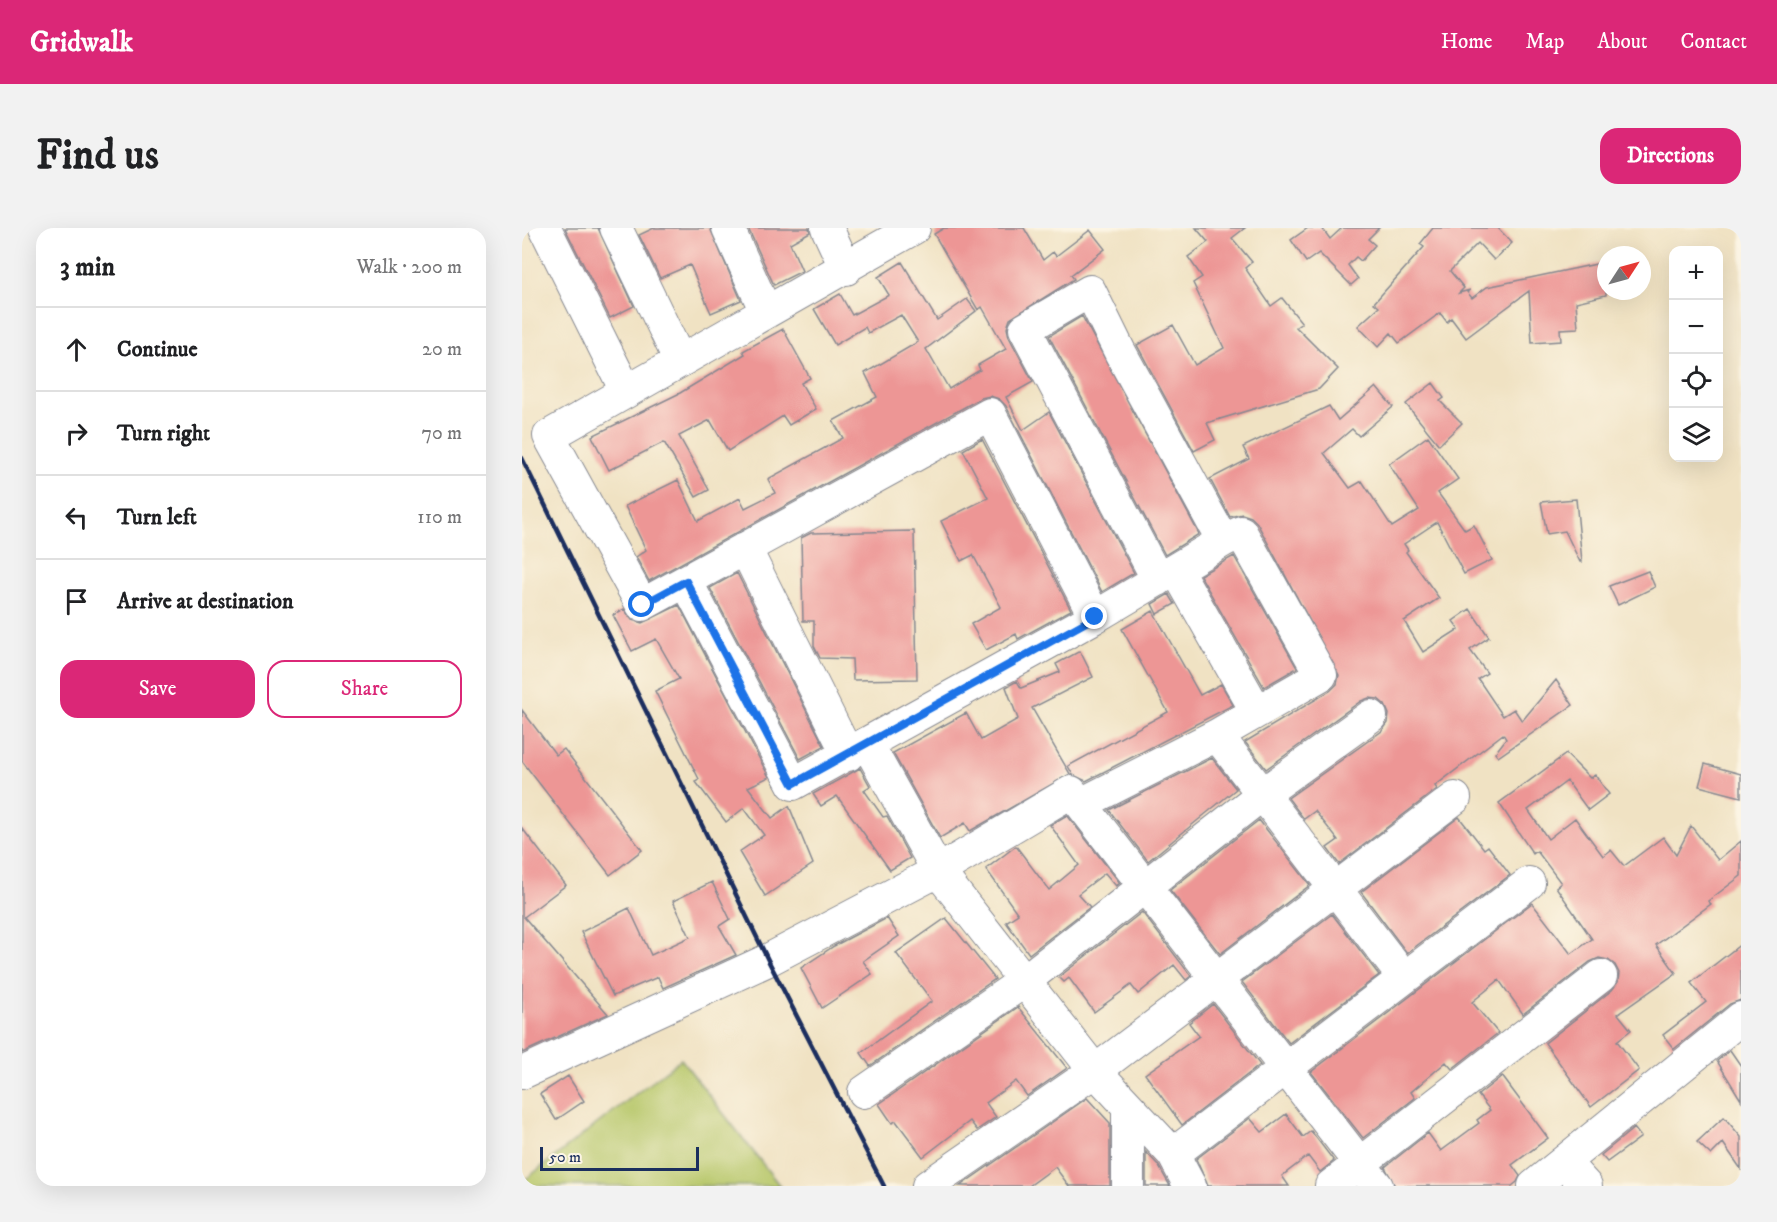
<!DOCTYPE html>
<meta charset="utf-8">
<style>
body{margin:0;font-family:"IM FELL DW Pica",serif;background:#f2f2f2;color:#202124}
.controls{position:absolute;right:18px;top:18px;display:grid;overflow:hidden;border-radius:12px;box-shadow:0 6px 24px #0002}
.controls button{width:54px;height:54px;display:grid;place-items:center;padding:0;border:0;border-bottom:2px solid #e0e0e0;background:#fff;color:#202124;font:30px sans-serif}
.compass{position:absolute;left:1075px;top:18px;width:54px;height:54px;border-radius:50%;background:#fff;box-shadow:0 6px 24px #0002;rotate:54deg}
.scale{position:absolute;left:18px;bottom:15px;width:159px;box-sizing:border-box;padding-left:6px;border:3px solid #1b2f5e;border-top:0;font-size:16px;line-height:21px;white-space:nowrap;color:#1b2f5e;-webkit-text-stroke:4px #fcf5e5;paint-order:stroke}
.stop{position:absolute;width:18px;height:18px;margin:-14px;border:4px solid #1a73e8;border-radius:50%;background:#fff}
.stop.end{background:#1a73e8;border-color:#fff;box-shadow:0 2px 6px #0008}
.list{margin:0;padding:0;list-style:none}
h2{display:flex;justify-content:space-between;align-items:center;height:78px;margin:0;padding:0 24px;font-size:26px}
h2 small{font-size:20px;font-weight:400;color:#757577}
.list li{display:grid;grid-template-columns:39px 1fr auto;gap:18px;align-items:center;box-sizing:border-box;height:84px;padding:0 24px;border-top:2px solid #e0e0e0}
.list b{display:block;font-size:22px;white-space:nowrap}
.list em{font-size:20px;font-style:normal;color:#757577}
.actions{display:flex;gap:12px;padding:18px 24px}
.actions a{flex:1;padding:14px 0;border:2px solid #db2777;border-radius:18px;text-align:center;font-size:21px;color:#db2777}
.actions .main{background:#db2777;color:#fff}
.icon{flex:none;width:33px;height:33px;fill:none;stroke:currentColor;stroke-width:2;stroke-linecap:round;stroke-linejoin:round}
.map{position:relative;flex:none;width:1219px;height:958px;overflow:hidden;border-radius:18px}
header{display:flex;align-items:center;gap:36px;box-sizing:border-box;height:84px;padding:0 30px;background:#db2777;color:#fff}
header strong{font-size:28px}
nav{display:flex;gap:33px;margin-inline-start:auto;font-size:21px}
.intro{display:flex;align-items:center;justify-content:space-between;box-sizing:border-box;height:144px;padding:0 36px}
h1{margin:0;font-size:42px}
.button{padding:15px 27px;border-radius:18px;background:#db2777;color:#fff;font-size:21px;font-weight:700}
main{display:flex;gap:36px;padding:0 36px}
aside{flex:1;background:#fff;border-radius:18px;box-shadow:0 6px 24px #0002}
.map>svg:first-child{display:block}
.green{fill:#b7c76a;stroke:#697b64;stroke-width:1.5}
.building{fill:#ed9695}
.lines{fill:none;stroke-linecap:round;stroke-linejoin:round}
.minor-casing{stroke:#868890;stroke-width:34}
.minor{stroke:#fff;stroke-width:32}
.rail{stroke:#1b2f5e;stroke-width:4.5}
.route{stroke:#1a73e8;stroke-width:8}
</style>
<header>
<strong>Gridwalk</strong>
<nav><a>Home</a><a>Map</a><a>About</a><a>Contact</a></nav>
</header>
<div class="intro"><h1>Find us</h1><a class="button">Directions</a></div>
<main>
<aside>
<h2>3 min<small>Walk · 200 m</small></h2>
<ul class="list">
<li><svg class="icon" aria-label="ahead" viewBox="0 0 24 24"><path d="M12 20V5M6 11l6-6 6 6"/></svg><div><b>Continue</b></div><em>20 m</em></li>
<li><svg class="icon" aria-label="right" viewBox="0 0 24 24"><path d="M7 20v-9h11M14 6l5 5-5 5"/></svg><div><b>Turn right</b></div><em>70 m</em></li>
<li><svg class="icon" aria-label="left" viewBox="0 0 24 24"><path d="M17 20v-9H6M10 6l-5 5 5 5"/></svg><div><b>Turn left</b></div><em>110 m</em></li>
<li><svg class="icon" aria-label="arrive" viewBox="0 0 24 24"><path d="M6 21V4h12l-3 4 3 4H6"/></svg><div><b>Arrive at destination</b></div></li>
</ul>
<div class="actions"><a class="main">Save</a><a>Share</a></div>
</aside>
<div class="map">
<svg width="1219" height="958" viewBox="0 0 1219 958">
<rect width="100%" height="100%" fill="#fcf5e5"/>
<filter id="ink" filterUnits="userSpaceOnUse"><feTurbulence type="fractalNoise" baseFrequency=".0167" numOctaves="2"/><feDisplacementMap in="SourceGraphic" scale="12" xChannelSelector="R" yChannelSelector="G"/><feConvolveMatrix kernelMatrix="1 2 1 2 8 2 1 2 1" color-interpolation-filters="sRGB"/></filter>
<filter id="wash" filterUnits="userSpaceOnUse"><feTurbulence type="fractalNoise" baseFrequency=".008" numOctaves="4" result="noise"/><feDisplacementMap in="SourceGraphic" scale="24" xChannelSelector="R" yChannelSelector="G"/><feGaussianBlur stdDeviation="1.35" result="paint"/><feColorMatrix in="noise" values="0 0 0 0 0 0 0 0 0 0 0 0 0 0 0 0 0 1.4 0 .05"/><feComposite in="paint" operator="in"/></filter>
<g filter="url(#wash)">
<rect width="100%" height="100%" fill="#f0e2c3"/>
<path class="green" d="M 159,831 L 258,958 L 0,958 L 0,954 Z"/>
<g id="blocks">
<path class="building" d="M 43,0 L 76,0 L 112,78 L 88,90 Z
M 132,0 L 188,0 L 219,72 L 189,85 L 168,37 L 138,50 L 117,7 Z
M 226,0 L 287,0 L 288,4 L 268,15 L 280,43 L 252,57 Z
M 422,0 L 502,0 L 521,32 L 531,24 L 534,28 L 568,2 L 583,21 L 549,47 L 552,51 L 488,91 L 485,100 L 487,109 L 511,154 L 484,169 L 501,202 L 527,184 L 612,345 L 580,364 L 484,178 L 477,171 L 468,168 L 459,170 L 127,353 L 114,329 L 124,322 L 103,278 L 156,252 L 176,293 L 218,270 L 223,280 L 253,265 L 246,251 L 321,210 L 311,193 L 355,169 L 343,145 L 396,114 L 379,87 L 346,105 L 343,99 L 313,117 L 292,81 L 318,66 L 330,87 L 367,67 L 356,49 L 380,34 L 415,92 L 445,71 L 454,83 L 404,121 L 427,161 L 458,142 L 456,137 L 484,121 L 460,79 L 456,82 L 412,6 Z
M 674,0 L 723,0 L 710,10 L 730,34 L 723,40 L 749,78 L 760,70 L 780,95 L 774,99 L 816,141 L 797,161 L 685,195 L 693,212 L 672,223 L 615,117 L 651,97 L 673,137 L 702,120 L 671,55 L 680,49 L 666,29 L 686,14 Z
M 786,0 L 800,0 L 808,11 L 820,0 L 857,0 L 846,11 L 853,17 L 839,33 L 834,29 L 826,37 L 836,51 L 829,57 L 797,25 L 784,34 L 769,12 Z
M 911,0 L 976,0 L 990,15 L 972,32 L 956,15 L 928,43 L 942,60 L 937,65 L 948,62 L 945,64 L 950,70 L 965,59 L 1084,34 L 1084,67 L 1054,74 L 1056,100 L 1038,101 L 1039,113 L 1010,115 L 1007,63 L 944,110 L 929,90 L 925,94 L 918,85 L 877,115 L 869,105 L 856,119 L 836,98 L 857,79 L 852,75 L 902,19 L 898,16 Z
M 560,88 L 677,306 L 643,327 L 527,108 Z
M 261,101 L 288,150 L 279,155 L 294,181 L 267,197 L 261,188 L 206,223 L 188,192 L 157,208 L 187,262 L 174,269 L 142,214 L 87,242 L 70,208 L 158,165 L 223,126 L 221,123 Z
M 911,155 L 922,170 L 918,173 L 940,195 L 917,217 L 884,176 Z
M 854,159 L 871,179 L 837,208 L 830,201 L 802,225 L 828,260 L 840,253 L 870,299 L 897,282 L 867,236 L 906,208 L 936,251 L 916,265 L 943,302 L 952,297 L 970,332 L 942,346 L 915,294 L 882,316 L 886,322 L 884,324 L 917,370 L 882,393 L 901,424 L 937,401 L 931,393 L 948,381 L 967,409 L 948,422 L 965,445 L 956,451 L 981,488 L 992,481 L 1000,493 L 1034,452 L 1051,477 L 976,529 L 973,525 L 984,511 L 981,506 L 913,558 L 915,561 L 817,636 L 805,620 L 816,612 L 793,583 L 782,591 L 766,570 L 860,503 L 866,495 L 867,486 L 863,477 L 856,471 L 847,470 L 839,473 L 744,541 L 723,514 L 808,463 L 815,456 L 817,447 L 735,295 L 729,289 L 720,286 L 708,289 L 688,251 L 727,231 L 721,219 L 807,178 L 816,192 Z
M 460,211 L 549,382 L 496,411 L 494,406 L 464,422 L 449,396 L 479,379 L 451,327 L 439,333 L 419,293 L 466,270 L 441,222 Z
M 1054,271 L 1060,334 L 1058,334 L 1043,303 L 1025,306 L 1019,274 Z
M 392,303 L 395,451 L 331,452 L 330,431 L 298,430 L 292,418 L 292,393 L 281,393 L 279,310 L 289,305 Z
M 712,328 L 775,440 L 742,459 L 678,347 Z
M 1126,343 L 1133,359 L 1096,377 L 1087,358 Z
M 215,345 L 302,518 L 278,531 L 188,360 Z
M 647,366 L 653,376 L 635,386 L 630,376 Z
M 157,377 L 247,549 L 226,559 L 250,590 L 267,578 L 291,636 L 243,668 L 217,624 L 242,607 L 222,580 L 204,594 L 174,554 L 177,551 L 133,463 L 157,451 L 134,411 L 110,423 L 91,387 L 102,381 L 110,392 L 120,395 Z
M 631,383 L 678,467 L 699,456 L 711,477 L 564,553 L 551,547 L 546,538 L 646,484 L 600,401 Z
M 558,423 L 571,449 L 510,480 L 548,546 L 448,603 L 443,595 L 418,610 L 371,525 L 444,485 L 459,512 L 496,491 L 484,459 L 495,453 L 499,460 L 538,444 L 534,436 Z
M 0,482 L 34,527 L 42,521 L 120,622 L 88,647 L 0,533 Z
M 1044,526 L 1068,550 L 1073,547 L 1087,566 L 1066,582 L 1045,553 L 1006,582 L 1026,611 L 1053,590 L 1081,628 L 1089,622 L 1102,638 L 1141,609 L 1154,627 L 1169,598 L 1196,632 L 1219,613 L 1219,648 L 1186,673 L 1189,676 L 1134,717 L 1154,745 L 1096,786 L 1109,802 L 1095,813 L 1117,842 L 1069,879 L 1023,815 L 1090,762 L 1096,754 L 1097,745 L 1093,737 L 1086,732 L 1077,730 L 1068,734 L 1001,786 L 977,752 L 950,774 L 976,805 L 930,841 L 924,834 L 889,864 L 893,870 L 841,910 L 789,844 L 1010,675 L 1049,726 L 1070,711 L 1034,659 L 1039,655 L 1015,623 L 1011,626 L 977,575 Z
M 690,530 L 714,561 L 626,633 L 587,582 Z
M 1183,536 L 1219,546 L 1219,569 L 1177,558 Z
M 338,540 L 348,558 L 342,562 L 361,589 L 365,588 L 388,630 L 368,642 L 315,568 L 299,578 L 291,566 Z
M 545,587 L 598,655 L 594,658 L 583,645 L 556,666 L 568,679 L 507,726 L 484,694 L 496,686 L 464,641 L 494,618 L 527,662 L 557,637 L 528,597 Z
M 937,589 L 962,621 L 966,618 L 988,647 L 885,725 L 839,664 Z
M 737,592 L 788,657 L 698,726 L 648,662 Z
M 0,600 L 44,657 L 2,689 L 86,786 L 0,825 Z
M 190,654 L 208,691 L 197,698 L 214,727 L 141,760 L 136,749 L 91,768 L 59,704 L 107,680 L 129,727 L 168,709 L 151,673 Z
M 620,684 L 669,748 L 664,752 L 652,737 L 616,766 L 609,757 L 572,784 L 547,750 L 542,754 L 537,749 Z
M 810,686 L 857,747 L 767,815 L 720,754 Z
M 365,690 L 377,708 L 341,733 L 350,746 L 300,780 L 279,740 L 312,718 Z
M 424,690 L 473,751 L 348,838 L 339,825 L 410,773 L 374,725 Z
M 1219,716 L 1219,772 L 1208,776 L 1152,821 L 1141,807 L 1184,774 L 1169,755 Z
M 691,776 L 738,837 L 660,897 L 623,846 L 677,808 L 667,795 Z
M 496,779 L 545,840 L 505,868 L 494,853 L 464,875 L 474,889 L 455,902 L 448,893 L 401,929 L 374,893 L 370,895 L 357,876 Z
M 1208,822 L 1219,838 L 1219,872 L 1195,833 Z
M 46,848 L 62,873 L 34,892 L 18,866 Z
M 980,848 L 1026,910 L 990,937 L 998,948 L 995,954 L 990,958 L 873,958 L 863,939 L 906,905 L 919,923 L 957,895 L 955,892 L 968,882 L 956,867 Z
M 565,870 L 588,895 L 588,958 L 547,958 L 533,939 L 507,958 L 438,958 Z
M 764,886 L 781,909 L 789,903 L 812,933 L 798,944 L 786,928 L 760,948 L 767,958 L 686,958 L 674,931 L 728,890 L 740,904 Z
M 1202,889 L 1219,909 L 1219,941 L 1201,915 L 1189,927 L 1175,914 Z
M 1112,900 L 1119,909 L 1085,934 L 1079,927 Z
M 624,924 L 636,937 L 648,958 L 624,958 Z"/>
</g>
</g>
<g filter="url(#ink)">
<use href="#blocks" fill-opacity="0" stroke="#868890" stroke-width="1.5"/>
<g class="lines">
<defs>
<path id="minor" d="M 23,0 L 104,163
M 94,0 L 158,133
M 206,0 L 244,84
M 305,0 L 324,41
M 392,0 L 27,208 L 120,377 L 468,186 L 573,389
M 223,320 L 326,527
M 654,341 L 735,484
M 164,353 L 271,556 L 573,389 L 701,313 L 598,124 L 568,63 L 503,101 L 636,352
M 695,507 L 799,447 L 719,304 L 701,313
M 346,517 L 416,643 L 573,843 L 651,926 L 668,958
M 559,576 L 855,958
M 0,845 L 246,732 L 416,643 L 549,564 L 559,576 L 695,507 L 882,750
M 342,864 L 501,754 L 742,565 L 849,488
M 606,881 L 606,958
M 651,926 L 1007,655
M 1042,934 L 1064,958
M 406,958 L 573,843 L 933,570
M 809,958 L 1079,748
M 1012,958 L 1219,790"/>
</defs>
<use href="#minor" class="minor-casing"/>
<use href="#minor" class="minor"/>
<path class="rail" d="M 0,230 L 246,732 L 362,958"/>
</g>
</g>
<g class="lines" filter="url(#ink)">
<path class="route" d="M 120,377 L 164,353 L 271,556 L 573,389"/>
</g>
</svg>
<div class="controls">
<button>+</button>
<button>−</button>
<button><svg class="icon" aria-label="locate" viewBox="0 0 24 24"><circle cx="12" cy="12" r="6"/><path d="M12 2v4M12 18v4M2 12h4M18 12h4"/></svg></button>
<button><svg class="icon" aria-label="layers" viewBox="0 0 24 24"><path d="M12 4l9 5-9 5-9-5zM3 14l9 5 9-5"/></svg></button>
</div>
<svg class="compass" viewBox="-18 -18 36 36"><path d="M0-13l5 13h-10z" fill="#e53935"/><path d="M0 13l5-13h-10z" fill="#757577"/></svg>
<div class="scale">50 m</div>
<div class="stop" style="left:120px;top:377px"></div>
<div class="stop end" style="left:573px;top:389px"></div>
</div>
</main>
